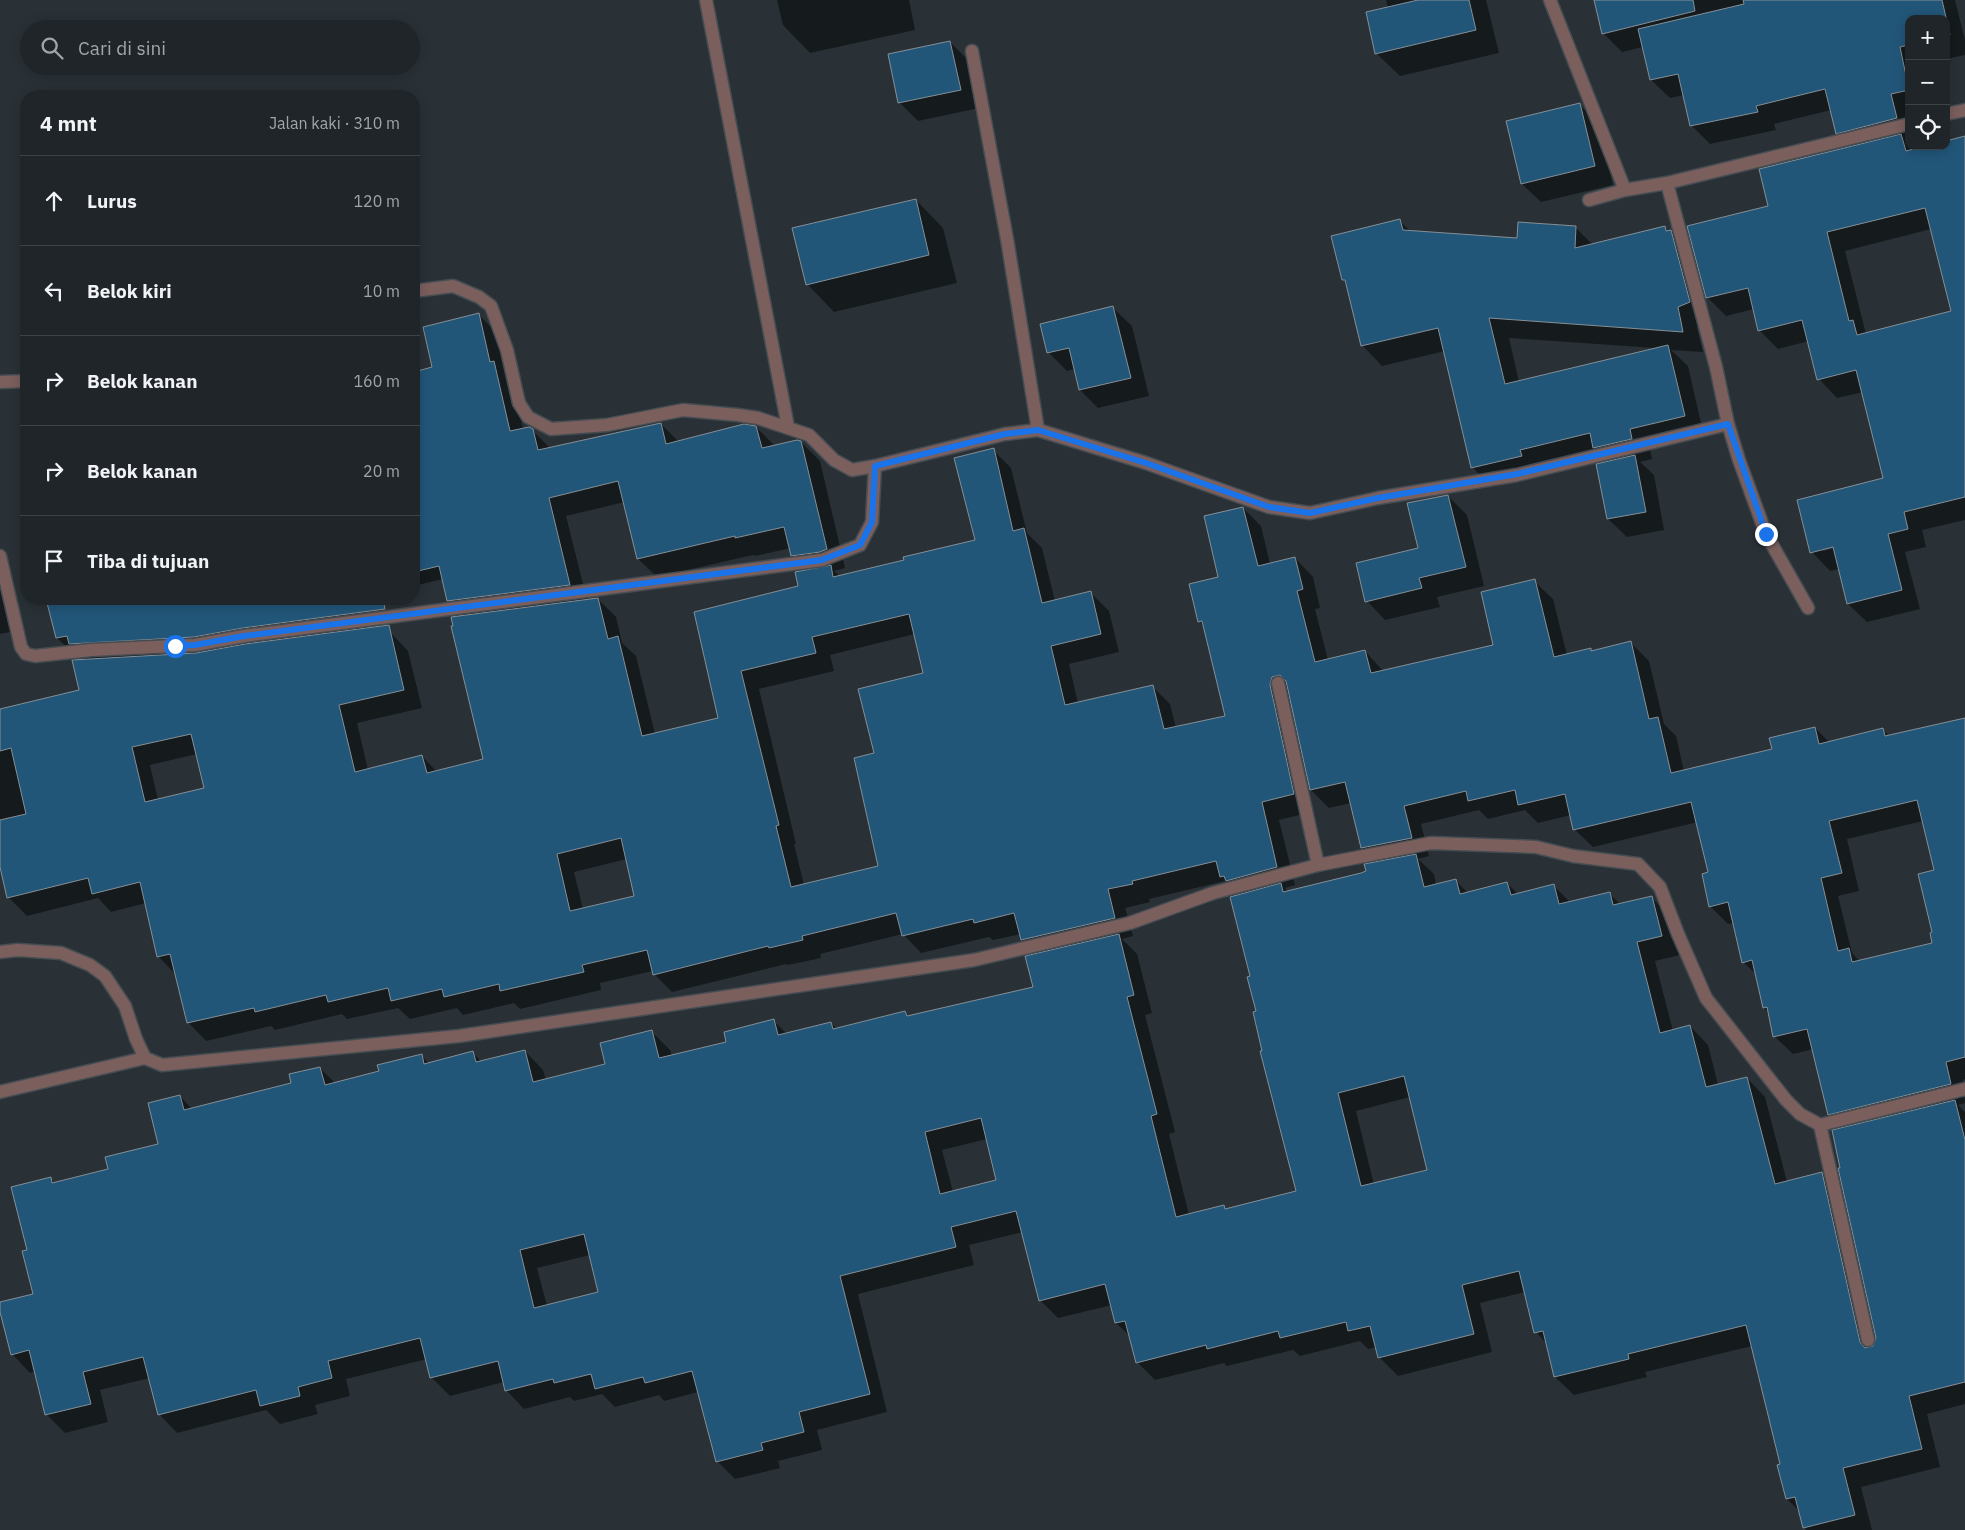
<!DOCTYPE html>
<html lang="id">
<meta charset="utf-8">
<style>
body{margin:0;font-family:"IBM Plex Sans",sans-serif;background:#272d31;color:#f1f3f6}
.controls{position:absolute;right:15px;top:15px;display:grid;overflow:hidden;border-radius:10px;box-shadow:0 2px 12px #0003}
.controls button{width:45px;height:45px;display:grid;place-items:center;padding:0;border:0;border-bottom:1px solid #3c4246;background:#1f2529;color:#f1f3f6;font:25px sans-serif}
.stop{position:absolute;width:15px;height:15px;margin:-11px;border:4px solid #1a73e8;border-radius:50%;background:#fff}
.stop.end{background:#1a73e8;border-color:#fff;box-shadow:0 1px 5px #0008}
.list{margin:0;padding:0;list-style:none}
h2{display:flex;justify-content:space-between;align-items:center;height:65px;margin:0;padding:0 20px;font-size:21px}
h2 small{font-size:16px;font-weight:400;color:#a1a5a8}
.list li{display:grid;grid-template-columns:32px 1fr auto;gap:15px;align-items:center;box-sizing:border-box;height:90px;padding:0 20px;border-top:1px solid #3c4246}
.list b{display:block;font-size:19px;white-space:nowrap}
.list em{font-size:16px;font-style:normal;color:#a1a5a8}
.icon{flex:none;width:28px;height:28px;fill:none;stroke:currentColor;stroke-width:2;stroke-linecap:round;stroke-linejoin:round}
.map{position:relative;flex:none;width:1965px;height:1530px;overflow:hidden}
.search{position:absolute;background:#1f2529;box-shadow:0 2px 12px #0003;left:20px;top:20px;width:400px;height:55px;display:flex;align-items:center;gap:12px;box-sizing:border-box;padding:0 18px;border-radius:28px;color:#a1a5a8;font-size:19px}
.panel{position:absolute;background:#1f2529;box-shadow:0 2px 12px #0003;left:20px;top:90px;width:400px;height:515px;border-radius:20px}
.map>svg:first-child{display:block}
.shadow{fill:#0007;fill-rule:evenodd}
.building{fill:#225679;stroke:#858f96;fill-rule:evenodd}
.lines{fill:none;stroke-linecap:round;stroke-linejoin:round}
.street-casing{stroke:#454d53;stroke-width:15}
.street{stroke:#7b5f5d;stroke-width:12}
.route{stroke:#1a73e8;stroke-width:6}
</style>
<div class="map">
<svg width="1965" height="1530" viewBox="0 0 1965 1530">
<rect width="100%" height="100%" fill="#293137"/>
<path class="shadow" d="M 777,0 L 909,0 L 915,30 L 810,53 L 783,25 Z
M 1386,0 L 1486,0 L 1499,53 L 1400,76 L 1376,53 L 1388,8 Z
M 1596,0 L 1955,0 L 1965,40 L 1965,55 L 1946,59 L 1946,19 L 1909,19 L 1909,139 L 1905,140 L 1909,143 L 1909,146 L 1912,146 L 1915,150 L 1946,146 L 1965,138 L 1965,520 L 1922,530 L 1926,547 L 1905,552 L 1920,609 L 1867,622 L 1848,604 L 1839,569 L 1830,571 L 1812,552 L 1885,479 L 1863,392 L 1837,398 L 1819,379 L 1809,341 L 1778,349 L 1759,330 L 1754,309 L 1726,316 L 1707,297 L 1769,207 L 1851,148 L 1837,133 L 1831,110 L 1774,124 L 1776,130 L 1710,144 L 1691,125 L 1684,95 L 1670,98 L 1651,80 L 1643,47 L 1622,52 L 1603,33 ZM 1931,229 L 1952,312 L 1866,334 L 1845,251 ZM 1838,545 L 1839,547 L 1823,551 L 1823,549 Z
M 950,42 L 969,61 L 979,108 L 918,121 L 899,102 Z
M 1580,105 L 1599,124 L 1613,185 L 1541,202 L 1522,184 Z
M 916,200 L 943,228 L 957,283 L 834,312 L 807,284 Z
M 1400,221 L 1411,232 L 1518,239 L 1576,228 L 1593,245 L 1665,228 L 1669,232 L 1671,231 L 1691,252 L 1710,322 L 1697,327 L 1703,352 L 1671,350 L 1688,366 L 1704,436 L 1650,449 L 1652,459 L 1640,462 L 1654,475 L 1664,530 L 1627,537 L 1608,519 L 1609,462 L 1602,455 L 1540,470 L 1541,476 L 1492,487 L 1472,467 L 1445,351 L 1382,366 L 1362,345 L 1347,283 L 1343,280 ZM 1509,338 L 1655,348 L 1519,382 Z
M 1113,308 L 1132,326 L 1149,396 L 1098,408 L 1080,390 L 1075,369 L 1067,371 L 1048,352 Z
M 479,315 L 497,333 L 512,381 L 523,429 L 532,430 L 551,449 L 661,424 L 679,442 L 756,427 L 775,446 L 801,442 L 820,461 L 845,568 L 834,571 L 840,576 L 976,541 L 993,450 L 1011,468 L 1027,533 L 1042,548 L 1055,601 L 1091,593 L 1109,611 L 1119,652 L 1069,664 L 1078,703 L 1152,686 L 1170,704 L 1176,728 L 1227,717 L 1205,627 L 1199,621 L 1220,578 L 1243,508 L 1261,526 L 1270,564 L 1295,558 L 1313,577 L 1320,608 L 1315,609 L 1328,660 L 1365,651 L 1384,672 L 1495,646 L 1534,581 L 1553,599 L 1567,655 L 1590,650 L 1592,652 L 1630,642 L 1649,661 L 1664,724 L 1676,736 L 1684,771 L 1773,750 L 1815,728 L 1829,742 L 1883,730 L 1890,737 L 1965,719 L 1965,1079 L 1963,1080 L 1965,1103 L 1958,1105 L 1965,1112 L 1965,1404 L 1927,1414 L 1940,1467 L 1861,1487 L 1872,1530 L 1807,1530 L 1804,1527 L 1800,1512 L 1787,1499 L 1782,1465 L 1752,1346 L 1645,1372 L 1647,1377 L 1574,1395 L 1555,1377 L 1547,1344 L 1536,1332 L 1525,1292 L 1480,1303 L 1492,1352 L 1398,1376 L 1379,1357 L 1377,1347 L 1368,1349 L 1360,1341 L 1300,1356 L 1293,1350 L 1227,1366 L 1224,1363 L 1155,1380 L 1137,1362 L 1131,1337 L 1116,1323 L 1112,1305 L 1058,1318 L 1040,1300 L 1023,1232 L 969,1245 L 974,1265 L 858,1294 L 887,1412 L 817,1430 L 822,1450 L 778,1461 L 780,1468 L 735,1479 L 717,1461 L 698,1392 L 664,1401 L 659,1395 L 615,1407 L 602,1394 L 574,1401 L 570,1397 L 524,1409 L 506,1390 L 504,1382 L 450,1396 L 431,1377 L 427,1359 L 346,1379 L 350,1396 L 315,1405 L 318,1414 L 280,1424 L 266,1410 L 177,1433 L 159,1414 L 150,1378 L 100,1390 L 108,1422 L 65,1433 L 46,1414 L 36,1371 L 30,1373 L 12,1354 L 0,1303 L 34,1295 L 28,1251 L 50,1178 L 55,1183 L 109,1170 L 159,1145 L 180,1096 L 192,1109 L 293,1084 L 320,1068 L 335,1083 L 380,1072 L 421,1055 L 429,1064 L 473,1053 L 482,1062 L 525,1051 L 543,1070 L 546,1080 L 607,1065 L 652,1032 L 670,1050 L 672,1056 L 728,1042 L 774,1021 L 787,1034 L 831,1023 L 837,1029 L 905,1012 L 909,1016 L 1034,988 L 1037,955 L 1022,940 L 1021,934 L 993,940 L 989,937 L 921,953 L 903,934 L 820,954 L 821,958 L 788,965 L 786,964 L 672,992 L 654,974 L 653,971 L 600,983 L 601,990 L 520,1009 L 514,1003 L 463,1015 L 457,1008 L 410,1019 L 398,1008 L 347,1019 L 342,1014 L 275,1030 L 271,1026 L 206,1041 L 188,1022 L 176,975 L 158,956 L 146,903 L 111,912 L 98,898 L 27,916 L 8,897 L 2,869 L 0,869 L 0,710 L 81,691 L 87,661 L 81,655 L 76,656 L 57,638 L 48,599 L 359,599 L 355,600 L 363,633 L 390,632 L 408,651 L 422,708 L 357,723 L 368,770 L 422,756 L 437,772 L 484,760 L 464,616 L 448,600 L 443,579 L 414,586 L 414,373 L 434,368 ZM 625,502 L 638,559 L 657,577 L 753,555 L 755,556 L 791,548 L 792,555 L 808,571 L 800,587 L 695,613 L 720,719 L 655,734 L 636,656 L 622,643 L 616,617 L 598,599 L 587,600 L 566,516 ZM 915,634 L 925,674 L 875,754 L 880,867 L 804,885 L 794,844 L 796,844 L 759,689 L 834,671 L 830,655 ZM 1290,695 L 1311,790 L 1329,808 L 1351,803 L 1362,848 L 1377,863 L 1367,871 L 1288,892 L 1285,888 L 1295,885 L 1279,820 L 1312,812 L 1288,704 ZM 197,754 L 206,789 L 158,800 L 150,765 ZM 1479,810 L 1488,819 L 1525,810 L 1538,823 L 1571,815 L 1574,829 L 1593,847 L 1698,822 L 1710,873 L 1710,906 L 1728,924 L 1734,923 L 1743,962 L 1757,975 L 1764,1008 L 1769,1013 L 1774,1036 L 1793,1054 L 1814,1049 L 1829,1114 L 1844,1129 L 1841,1169 L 1877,1338 L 1875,1346 L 1840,1192 L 1822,1174 L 1787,1182 L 1765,1097 L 1747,1078 L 1718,1085 L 1708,1045 L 1690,1026 L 1673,1031 L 1655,961 L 1680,955 L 1670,916 L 1651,897 L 1621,905 L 1609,893 L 1571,903 L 1553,885 L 1518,894 L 1507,883 L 1468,893 L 1456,881 L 1436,885 L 1434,874 L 1418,859 L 1429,856 L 1421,824 ZM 1923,821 L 1935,871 L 1934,944 L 1860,962 L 1852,953 L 1838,896 L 1859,891 L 1847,839 ZM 627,859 L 636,897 L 583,909 L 574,872 ZM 1225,881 L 1240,896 L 1257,1012 L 1298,1192 L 1227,1210 L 1224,1207 L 1189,1215 L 1169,1134 L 1175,1132 L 1145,1015 L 1152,1013 L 1137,954 L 1122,939 L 1133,936 L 1125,908 L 1150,902 L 1149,899 ZM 1410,1097 L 1429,1171 L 1374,1185 L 1356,1111 ZM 987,1139 L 998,1181 L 953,1192 L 942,1150 ZM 590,1255 L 600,1293 L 547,1306 L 537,1268 Z
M 1448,496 L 1467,515 L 1484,586 L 1437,597 L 1440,607 L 1385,620 L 1367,601 L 1419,549 Z
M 0,587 L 10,632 L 0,634 Z"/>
<path class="building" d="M 1418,0 L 1469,0 L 1476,30 L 1375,54 L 1366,12 Z
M 1594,0 L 1693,0 L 1695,11 L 1602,34 Z
M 1743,0 L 1942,0 L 1950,35 L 1946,36 L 1946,19 L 1909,19 L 1909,45 L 1900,47 L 1909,90 L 1891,94 L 1897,118 L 1836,134 L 1825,89 L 1756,106 L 1758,112 L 1690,126 L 1678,74 L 1650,80 L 1638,29 L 1744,4 Z
M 950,41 L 961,90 L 898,103 L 888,54 Z
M 1580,103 L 1595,166 L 1521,184 L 1506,121 Z
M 1901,134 L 1906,151 L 1925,146 L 1946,146 L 1946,141 L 1965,136 L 1965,497 L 1904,512 L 1908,529 L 1888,534 L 1902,590 L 1847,604 L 1833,547 L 1810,553 L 1797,500 L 1883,478 L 1856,370 L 1817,380 L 1802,320 L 1758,331 L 1748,288 L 1706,298 L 1687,226 L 1768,206 L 1759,169 ZM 1925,208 L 1951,311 L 1857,335 L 1853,320 L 1849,321 L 1827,232 Z
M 916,199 L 929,255 L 806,285 L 792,228 Z
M 1400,219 L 1403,230 L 1517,238 L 1518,222 L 1576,226 L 1575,248 L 1665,226 L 1666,231 L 1671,230 L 1690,302 L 1678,307 L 1683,332 L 1489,318 L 1505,384 L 1668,345 L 1685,416 L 1630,429 L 1632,439 L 1593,448 L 1590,433 L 1520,450 L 1522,456 L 1471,468 L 1438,328 L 1361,346 L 1345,280 L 1342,280 L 1331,236 Z
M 1113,306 L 1131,378 L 1079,390 L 1069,348 L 1047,353 L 1040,324 Z
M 479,313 L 490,362 L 494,361 L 510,431 L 529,427 L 533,429 L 538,450 L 661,423 L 666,444 L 744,424 L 756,426 L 762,448 L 797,440 L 801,441 L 827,549 L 820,552 L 791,556 L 784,527 L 735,538 L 735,536 L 637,559 L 618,481 L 549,498 L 570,585 L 447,601 L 439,566 L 414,572 L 414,372 L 432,367 L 423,327 Z
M 994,448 L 1013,531 L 1024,528 L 1042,603 L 1091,591 L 1101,634 L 1051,646 L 1065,705 L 1153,685 L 1164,729 L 1225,716 L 1202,621 L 1198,622 L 1189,584 L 1218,577 L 1204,516 L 1243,507 L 1258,566 L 1295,557 L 1303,589 L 1297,591 L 1315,662 L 1365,650 L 1371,673 L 1493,645 L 1481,592 L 1535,579 L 1554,657 L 1591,648 L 1591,651 L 1631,641 L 1649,719 L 1658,717 L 1671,773 L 1772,749 L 1769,738 L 1815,727 L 1819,744 L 1883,728 L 1885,736 L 1965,718 L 1965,1057 L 1946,1062 L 1951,1084 L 1828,1115 L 1807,1029 L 1773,1037 L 1767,1007 L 1763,1008 L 1752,960 L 1742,963 L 1728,902 L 1709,907 L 1702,874 L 1708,872 L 1691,802 L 1573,830 L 1565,794 L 1518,805 L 1515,790 L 1468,801 L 1466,791 L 1404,806 L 1412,838 L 1361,848 L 1345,782 L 1310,790 L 1286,681 L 1280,675 L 1272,677 L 1270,685 L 1294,794 L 1262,802 L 1277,867 L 1226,881 L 1224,876 L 1220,877 L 1216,861 L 1132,881 L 1133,884 L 1108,889 L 1115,918 L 1021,940 L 1014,913 L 974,923 L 973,919 L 902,936 L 896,913 L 802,936 L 803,940 L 769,948 L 768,946 L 653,975 L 647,950 L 582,965 L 584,972 L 500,991 L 499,984 L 444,997 L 442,989 L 391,1001 L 388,988 L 328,1002 L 326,995 L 255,1012 L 254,1008 L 187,1023 L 170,954 L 157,957 L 140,882 L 92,894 L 88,878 L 7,898 L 0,867 L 0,820 L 26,814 L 11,748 L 0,751 L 0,709 L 79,690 L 72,660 L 196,653 L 245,644 L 389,625 L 404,690 L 339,705 L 355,772 L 422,755 L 427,773 L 483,759 L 451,626 L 453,626 L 451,617 L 598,598 L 608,639 L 618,636 L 642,736 L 718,718 L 694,612 L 798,586 L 795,572 L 831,565 L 833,577 L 904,560 L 903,557 L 975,540 L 954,458 ZM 909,614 L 923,673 L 858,689 L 874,753 L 854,758 L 878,866 L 791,887 L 776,826 L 779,825 L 741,671 L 816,653 L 812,637 ZM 191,734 L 204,788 L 145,802 L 132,747 ZM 1917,800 L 1934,870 L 1918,874 L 1932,932 L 1930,933 L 1932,943 L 1852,962 L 1849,948 L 1838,951 L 1821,878 L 1842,873 L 1829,821 ZM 621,838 L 634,896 L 570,911 L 557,854 Z
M 1635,455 L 1646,512 L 1607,519 L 1596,464 Z
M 1448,495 L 1466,567 L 1419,578 L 1422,588 L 1365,602 L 1356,563 L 1418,548 L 1407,503 Z
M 46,599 L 383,599 L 385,609 L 243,628 L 194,637 L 69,644 L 67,636 L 56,638 Z
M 1416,854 L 1424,887 L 1456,879 L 1460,894 L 1507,882 L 1511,895 L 1554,884 L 1559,904 L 1610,892 L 1613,905 L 1652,896 L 1662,936 L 1637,942 L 1660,1033 L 1690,1025 L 1706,1087 L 1747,1077 L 1775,1184 L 1822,1172 L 1860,1342 L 1865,1348 L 1873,1346 L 1876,1338 L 1838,1168 L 1840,1168 L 1832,1130 L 1955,1100 L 1965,1140 L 1965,1382 L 1909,1396 L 1922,1449 L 1843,1468 L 1855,1515 L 1803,1528 L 1795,1497 L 1786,1499 L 1777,1465 L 1780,1464 L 1746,1325 L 1628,1354 L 1629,1359 L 1554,1377 L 1543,1331 L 1534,1333 L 1519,1271 L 1462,1285 L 1474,1334 L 1378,1358 L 1370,1326 L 1348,1331 L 1346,1322 L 1280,1338 L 1278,1331 L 1207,1349 L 1206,1345 L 1136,1363 L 1125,1321 L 1115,1323 L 1105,1284 L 1039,1301 L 1016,1211 L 951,1227 L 956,1247 L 840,1276 L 870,1394 L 799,1412 L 804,1432 L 761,1443 L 763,1450 L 716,1462 L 692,1371 L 645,1383 L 643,1377 L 595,1389 L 591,1374 L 554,1383 L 553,1379 L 505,1391 L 498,1361 L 430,1378 L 420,1338 L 328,1361 L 332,1378 L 298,1387 L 300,1396 L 260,1406 L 256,1390 L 158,1415 L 143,1357 L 83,1372 L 91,1404 L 45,1415 L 29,1350 L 11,1355 L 0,1312 L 0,1302 L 33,1294 L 22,1251 L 27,1250 L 11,1187 L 51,1177 L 52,1183 L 108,1169 L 105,1157 L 158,1144 L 148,1103 L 180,1095 L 184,1110 L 291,1083 L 289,1074 L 320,1067 L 325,1085 L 379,1071 L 377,1065 L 422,1054 L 424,1064 L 473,1051 L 476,1062 L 525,1050 L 533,1082 L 605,1064 L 600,1043 L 652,1030 L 659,1058 L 726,1042 L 724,1032 L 774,1019 L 778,1035 L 831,1022 L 833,1029 L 905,1011 L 907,1016 L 1033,987 L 1025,956 L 1119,934 L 1134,995 L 1127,997 L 1157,1114 L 1151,1116 L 1176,1217 L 1224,1205 L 1225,1209 L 1296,1191 L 1260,1051 L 1262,1051 L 1253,1012 L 1256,1011 L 1247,977 L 1250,976 L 1230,897 L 1281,883 L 1283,892 L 1361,873 L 1366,871 L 1364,864 ZM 1404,1076 L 1427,1170 L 1361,1186 L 1338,1093 ZM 981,1118 L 996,1180 L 940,1194 L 925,1132 ZM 584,1234 L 598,1292 L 534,1308 L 520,1250 Z"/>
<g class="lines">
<defs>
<path id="street" d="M 706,0 L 788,427
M 1550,0 L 1625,190
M 972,51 L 1007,239 L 1038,430
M 1946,114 L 1965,110
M 1667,183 L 1716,367 L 1728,424 L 1739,460 L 1766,534 L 1808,608
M 1589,200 L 1625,190 L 1667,183 L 1909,124
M 414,291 L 453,286 L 479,297 L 491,306 L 507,350 L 519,403 L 528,417 L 551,429 L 607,425 L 683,410 L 738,415 L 758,418 L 809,435 L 834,460 L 852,470 L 875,466 L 1005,434 L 1038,430 L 1146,463 L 1269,507 L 1310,513 L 1378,498 L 1517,475 L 1728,424
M 0,382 L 26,381
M 0,556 L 21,647 L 26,654 L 35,656 L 91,650 L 195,645 L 244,636 L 822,560 L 860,545 L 872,522 L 875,466
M 1278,683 L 1318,865
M 0,952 L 18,950 L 61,953 L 90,965 L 105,976 L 125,1006 L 136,1039 L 145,1058 L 162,1065 L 459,1036 L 974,960 L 1130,923 L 1213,893 L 1318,865 L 1431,843 L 1536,847 L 1573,856 L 1638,864 L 1660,887 L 1678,934 L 1706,998 L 1786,1100 L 1800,1114 L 1820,1125 L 1965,1089
M 0,1092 L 145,1058
M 1820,1125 L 1868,1340"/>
</defs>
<use href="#street" class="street-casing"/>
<use href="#street" class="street"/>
</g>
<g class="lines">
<path class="route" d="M 175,646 L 195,645 L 244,636 L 822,560 L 860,545 L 872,522 L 875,466 L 1005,434 L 1038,430 L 1146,463 L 1269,507 L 1310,513 L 1378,498 L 1517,474 L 1728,424 L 1766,534"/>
</g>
</svg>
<div class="controls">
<button>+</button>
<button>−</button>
<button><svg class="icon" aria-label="locate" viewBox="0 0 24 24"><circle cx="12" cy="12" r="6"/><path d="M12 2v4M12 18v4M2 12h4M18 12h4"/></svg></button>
</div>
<div class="stop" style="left:175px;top:646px"></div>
<div class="stop end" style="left:1766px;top:534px"></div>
<div class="search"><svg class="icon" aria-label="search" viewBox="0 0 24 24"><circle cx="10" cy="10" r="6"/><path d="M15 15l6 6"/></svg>Cari di sini</div>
<section class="panel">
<h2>4 mnt<small>Jalan kaki · 310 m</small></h2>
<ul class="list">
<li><svg class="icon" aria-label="ahead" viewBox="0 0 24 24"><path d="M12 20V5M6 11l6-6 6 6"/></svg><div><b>Lurus</b></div><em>120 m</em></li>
<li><svg class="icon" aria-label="left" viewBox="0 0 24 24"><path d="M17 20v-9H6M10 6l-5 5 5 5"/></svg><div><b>Belok kiri</b></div><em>10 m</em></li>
<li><svg class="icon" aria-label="right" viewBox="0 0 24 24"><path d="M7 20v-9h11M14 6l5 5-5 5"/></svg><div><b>Belok kanan</b></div><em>160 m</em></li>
<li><svg class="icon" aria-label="right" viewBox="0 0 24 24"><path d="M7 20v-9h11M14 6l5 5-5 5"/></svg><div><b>Belok kanan</b></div><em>20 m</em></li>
<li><svg class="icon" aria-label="arrive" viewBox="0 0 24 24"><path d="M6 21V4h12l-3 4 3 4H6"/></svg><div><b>Tiba di tujuan</b></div></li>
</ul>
</section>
</div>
